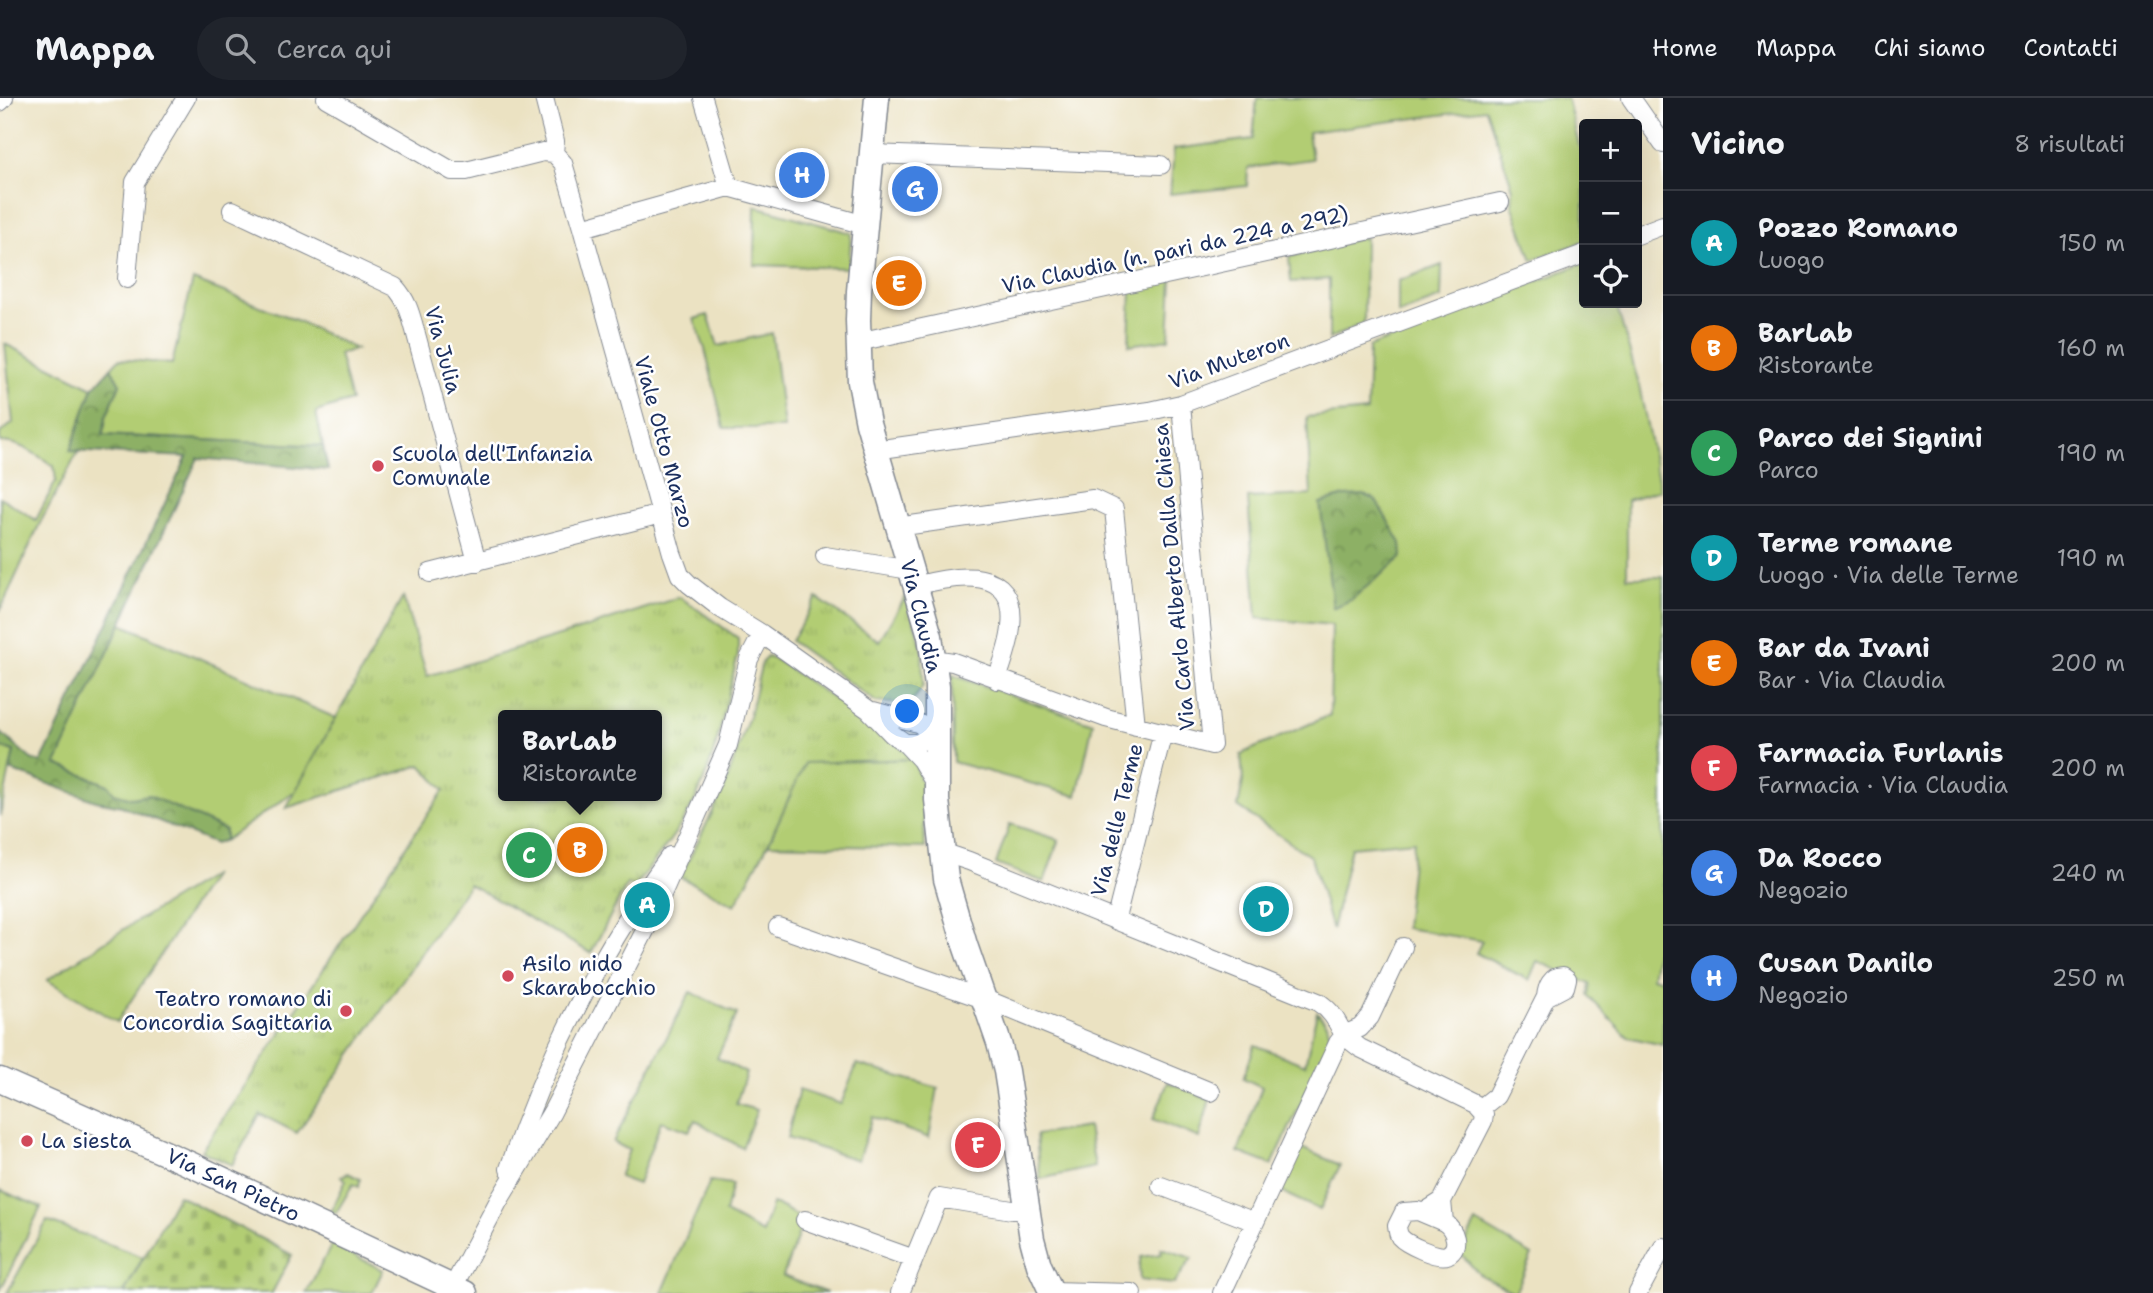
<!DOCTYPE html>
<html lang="it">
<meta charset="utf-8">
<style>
body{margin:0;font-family:"Shantell Sans",sans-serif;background:#20242c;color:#f1f3f6}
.controls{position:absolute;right:21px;top:21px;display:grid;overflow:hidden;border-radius:7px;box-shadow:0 7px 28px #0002}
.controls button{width:63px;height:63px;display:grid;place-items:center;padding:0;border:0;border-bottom:2px solid #363941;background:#171b24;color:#f1f3f6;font:35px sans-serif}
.you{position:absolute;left:908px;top:614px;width:24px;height:24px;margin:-18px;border:5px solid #fff;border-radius:50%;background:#1a73e8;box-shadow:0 0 0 10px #1a73e833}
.badge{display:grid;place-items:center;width:46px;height:46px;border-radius:50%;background:#d1495b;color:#fff;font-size:23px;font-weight:700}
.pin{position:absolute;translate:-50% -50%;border:4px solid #fff;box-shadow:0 2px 7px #0006}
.popup{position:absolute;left:498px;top:612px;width:164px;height:91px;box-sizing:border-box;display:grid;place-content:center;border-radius:7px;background:#171b24;filter:drop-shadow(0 2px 5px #0005);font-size:23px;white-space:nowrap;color:#9ea1a6}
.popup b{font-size:26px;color:#f1f3f6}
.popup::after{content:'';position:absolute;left:50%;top:100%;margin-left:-14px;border:14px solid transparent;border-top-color:#171b24}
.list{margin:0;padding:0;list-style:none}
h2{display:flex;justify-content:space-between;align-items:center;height:91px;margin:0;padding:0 28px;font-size:30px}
h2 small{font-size:23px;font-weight:400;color:#9ea1a6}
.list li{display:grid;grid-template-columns:46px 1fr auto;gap:21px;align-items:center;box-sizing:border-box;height:105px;padding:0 28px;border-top:2px solid #363941}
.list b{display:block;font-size:26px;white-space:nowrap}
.list p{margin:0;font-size:23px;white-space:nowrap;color:#9ea1a6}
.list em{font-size:23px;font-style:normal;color:#9ea1a6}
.icon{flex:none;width:38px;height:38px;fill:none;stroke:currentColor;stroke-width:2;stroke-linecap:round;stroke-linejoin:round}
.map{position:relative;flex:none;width:1663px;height:1195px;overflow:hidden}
header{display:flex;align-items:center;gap:42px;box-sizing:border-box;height:98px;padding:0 35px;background:#171b24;border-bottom:2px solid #363941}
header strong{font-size:33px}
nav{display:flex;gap:38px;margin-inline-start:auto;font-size:24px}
.search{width:490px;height:63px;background:#20242c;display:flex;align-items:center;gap:18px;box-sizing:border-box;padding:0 24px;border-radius:38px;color:#9ea1a6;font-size:26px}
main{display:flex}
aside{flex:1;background:#171b24}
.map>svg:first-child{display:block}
.green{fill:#b2cd73;stroke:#667e68;stroke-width:2}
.forest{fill:url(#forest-crowns);stroke:#547062;stroke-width:2}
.cemetery{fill:url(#cemetery-stones);stroke:#667e68;stroke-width:2}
.park{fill:url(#park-tufts);stroke:#667e68;stroke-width:2;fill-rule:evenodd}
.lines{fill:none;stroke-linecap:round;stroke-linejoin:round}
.street-casing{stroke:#838890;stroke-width:20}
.secondary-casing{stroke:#838890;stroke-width:27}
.street{stroke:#fff;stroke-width:18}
.secondary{stroke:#fff;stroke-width:24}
.poi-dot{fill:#d1495b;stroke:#fff;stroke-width:2.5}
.labels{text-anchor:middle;stroke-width:5;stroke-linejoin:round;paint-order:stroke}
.street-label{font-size:21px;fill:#1b2f5e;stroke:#fff}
.poi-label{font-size:21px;fill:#1b2f5e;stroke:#fff;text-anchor:start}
</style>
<header>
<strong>Mappa</strong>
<div class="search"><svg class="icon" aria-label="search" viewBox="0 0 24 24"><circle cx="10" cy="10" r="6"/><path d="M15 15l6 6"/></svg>Cerca qui</div>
<nav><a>Home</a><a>Mappa</a><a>Chi siamo</a><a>Contatti</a></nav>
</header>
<main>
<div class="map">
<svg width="1663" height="1195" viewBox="0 0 1663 1195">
<defs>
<pattern id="forest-crowns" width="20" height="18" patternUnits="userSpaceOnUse" patternTransform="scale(1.75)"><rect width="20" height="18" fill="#8db065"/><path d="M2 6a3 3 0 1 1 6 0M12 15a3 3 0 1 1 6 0" fill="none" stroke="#729056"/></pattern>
<pattern id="cemetery-stones" width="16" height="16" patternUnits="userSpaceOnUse" patternTransform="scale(1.75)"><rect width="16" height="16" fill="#b2cd73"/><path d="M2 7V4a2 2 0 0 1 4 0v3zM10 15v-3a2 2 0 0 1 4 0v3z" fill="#98b066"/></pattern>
<pattern id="park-tufts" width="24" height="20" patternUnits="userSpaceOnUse" patternTransform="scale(1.75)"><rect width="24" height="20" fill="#b2cd73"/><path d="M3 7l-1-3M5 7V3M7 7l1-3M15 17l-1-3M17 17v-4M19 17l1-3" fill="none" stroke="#98b066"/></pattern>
</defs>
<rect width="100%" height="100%" fill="#fff"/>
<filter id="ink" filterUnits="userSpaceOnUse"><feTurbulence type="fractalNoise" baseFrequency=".0143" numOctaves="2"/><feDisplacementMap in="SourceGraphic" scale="14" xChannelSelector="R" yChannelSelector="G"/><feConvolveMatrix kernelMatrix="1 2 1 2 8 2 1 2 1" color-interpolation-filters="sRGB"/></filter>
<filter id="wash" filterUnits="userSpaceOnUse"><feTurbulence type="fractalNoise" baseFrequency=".00686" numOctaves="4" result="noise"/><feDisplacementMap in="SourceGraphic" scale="28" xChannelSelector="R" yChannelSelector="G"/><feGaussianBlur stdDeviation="1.57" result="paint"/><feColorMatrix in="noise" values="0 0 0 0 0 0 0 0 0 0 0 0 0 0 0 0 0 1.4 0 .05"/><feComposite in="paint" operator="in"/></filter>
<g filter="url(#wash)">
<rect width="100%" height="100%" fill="#ebe2c2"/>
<path class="green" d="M 1257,0 L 1567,0 L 1584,67 L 1584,144 L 1532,162 L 1512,106 L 1513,91 L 1486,11 L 1308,34 L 1312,61 L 1248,70 L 1247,88 L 1170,96 L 1174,51 L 1253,41 Z
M 755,108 L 851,135 L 849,170 L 754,167 Z
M 1365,139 L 1364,225 L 1329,241 L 1329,181 L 1291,184 L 1289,159 Z
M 1584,165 L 1584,205 L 1616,205 L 1639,287 L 1660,392 L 1627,402 L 1627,479 L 1663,479 L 1663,815 L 1652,879 L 1663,882 L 1663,947 L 1628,939 L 1588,898 L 1590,886 L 1537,863 L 1529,882 L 1476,855 L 1482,843 L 1405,830 L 1414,743 L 1351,749 L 1332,832 L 1311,759 L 1238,709 L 1243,683 L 1241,656 L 1330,617 L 1332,527 L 1257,520 L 1248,400 L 1311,397 L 1307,319 L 1367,313 L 1369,249 Z
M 1442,167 L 1441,200 L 1398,216 L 1398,183 Z
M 193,182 L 296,222 L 356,251 L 339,256 L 351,303 L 316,314 L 323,348 L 103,337 L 106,319 L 120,286 L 111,270 L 119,261 L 172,266 Z
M 1172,182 L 1169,241 L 1129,247 L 1131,191 Z
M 708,217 L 718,248 L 772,235 L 784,330 L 724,330 L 705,251 L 694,221 Z
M 5,246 L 93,290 L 70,353 L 78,354 L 40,425 L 0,513 L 0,399 L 36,422 L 56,383 L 54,368 C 37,357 20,344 0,344 L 0,335 L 13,325 Z
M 121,526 L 336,620 L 296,693 L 225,742 L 225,732 L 114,695 L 108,687 L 55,666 Z
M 952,577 L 1093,625 L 1077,698 L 953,664 Z
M 0,649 L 14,653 L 0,718 Z
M 913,661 L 923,688 L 925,750 L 768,746 L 805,664 Z
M 1010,726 L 1059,742 L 1044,784 L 996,766 Z
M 213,777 L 117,924 L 47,882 L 124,831 Z
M 690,894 L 737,916 L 717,960 L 746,975 L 736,1006 L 757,1012 L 742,1050 L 695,1022 L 689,1033 L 661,1023 L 638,1086 L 619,1079 L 629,1052 L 613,1044 Z
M 1317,914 L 1327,926 L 1331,941 L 1272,1067 L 1238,1054 L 1262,989 L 1243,980 L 1255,947 L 1305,967 Z
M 857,966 L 938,990 L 929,1040 L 872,1019 L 858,1062 L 787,1040 L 799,992 L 841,1006 Z
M 1168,984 L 1210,1001 L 1199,1040 L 1153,1021 Z
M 1088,1029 L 1095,1069 L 1040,1081 L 1036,1037 Z
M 1297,1048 L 1340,1067 L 1320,1112 L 1277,1092 Z
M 348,1075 L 360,1081 L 359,1089 L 353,1086 L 336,1115 L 331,1114 L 346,1082 L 341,1078 Z
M 710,1083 L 732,1086 L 725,1115 L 762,1135 L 772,1106 L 781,1109 L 798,1118 L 795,1126 L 801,1129 L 783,1178 L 827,1195 L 662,1195 Z
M 0,1092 L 41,1109 L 0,1193 Z
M 47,1123 L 143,1159 L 124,1195 L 7,1195 Z
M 1476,1124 L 1532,1157 L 1515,1195 L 1480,1177 L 1460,1155 Z
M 332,1146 L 383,1172 L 372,1195 L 306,1195 Z
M 1161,1150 L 1192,1160 L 1174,1186 L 1140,1182 L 1139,1168 L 1141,1159 L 1162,1156 Z"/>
<path class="forest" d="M 111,270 L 120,286 L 106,319 L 103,337 L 323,348 L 328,372 L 198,360 L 56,666 L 108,687 L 114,695 L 132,700 L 148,697 L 225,732 L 225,742 L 215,746 L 122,708 L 96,703 L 10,672 L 14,653 L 0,649 L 0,634 L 31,661 L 41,665 L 187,359 L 70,353 L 93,290 Z
M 1363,397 L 1375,401 L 1401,445 L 1402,459 L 1351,502 L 1333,510 L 1320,405 L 1345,398 Z"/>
<path class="cemetery" d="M 178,1097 L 292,1157 L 272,1195 L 124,1195 Z"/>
<path class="park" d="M 906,498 L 922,549 L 923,587 L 915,600 L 901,606 L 876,604 L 791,543 L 817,500 L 879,543 Z
M 403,499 L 427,578 L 566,536 L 680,499 L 738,540 L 738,557 C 726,603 718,652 698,696 C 682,730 657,759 635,789 L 627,786 L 591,855 L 469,786 L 297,1035 L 260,1016 L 232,1067 L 201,1053 L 444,692 L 421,667 L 286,710 ZM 503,617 L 657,617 L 657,698 L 503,698 Z
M 767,559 L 776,562 L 889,638 L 913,661 L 805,665 L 768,746 L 735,807 L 680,779 L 724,691 L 749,618 L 762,564 Z"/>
</g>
<g filter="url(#ink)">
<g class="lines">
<defs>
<path id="street" d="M 326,0 L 452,73 L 466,73 L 543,54 L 554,55
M 544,0 L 555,43 L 554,55 L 563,65 L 582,130 L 672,455 L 680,477 L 689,486 L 720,510 L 762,536 L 869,612 L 892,636 L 905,645 L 916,645 L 938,638
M 703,0 L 729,89
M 1631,0 L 1663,46
M 0,4 L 4,0
M 872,56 L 1161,67
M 232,112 L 395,189 C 408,203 411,218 416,236 L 477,464
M 582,130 L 729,89 L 865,127
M 1637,137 L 1663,127
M 127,181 L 135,84 L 186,0
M 858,244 L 1500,104
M 875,352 L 1150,313 L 1181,306 L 1584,156
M 897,429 L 1093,401 L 1114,411 L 1136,628
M 825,458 L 910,472
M 430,475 L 661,416
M 915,488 C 956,477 1018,466 1011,529 C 1010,546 1002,565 997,582
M 933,561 L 953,564 L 1106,620 L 1212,647 L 1181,306
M 873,613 L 918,625 L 938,638
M 905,645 L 921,662 L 936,687
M 943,758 L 951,757 L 969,763 L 1318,904 C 1331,912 1336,922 1343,935 C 1347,941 1355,946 1360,950 L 1475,1006 L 1484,1016 L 1483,1023 L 1442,1103
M 1116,820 L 1163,634
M 778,829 L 995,905 L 1211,994
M 1344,937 L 1360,930 L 1370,919 L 1403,849
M 1481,1010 L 1496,998 L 1546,899 C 1547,889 1551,878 1563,878 L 1567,881 L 1565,889 L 1546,899
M 509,1071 C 547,959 600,853 670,758
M 1161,1088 L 1255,1124
M 1423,1115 L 1442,1103 L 1444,1124 C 1454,1130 1462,1150 1447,1157 C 1438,1161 1406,1146 1400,1139 C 1397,1134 1398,1133 1397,1128 L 1404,1114 L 1418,1113 L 1444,1124
M 805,1122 L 914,1161
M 453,1189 L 498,1104 L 552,1014 L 651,821 L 728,647 L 749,561 L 762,536
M 1051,1193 L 1132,1195
M 900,1195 L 939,1100 L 1012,1112 L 1026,1112
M 1222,1195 L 1338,945 L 1344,937
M 1638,1195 L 1663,1149"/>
<path id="secondary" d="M 877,0 L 859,193 L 858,222 L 860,284 L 868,325 L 930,538 L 937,588 L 937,702 L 946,781 L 965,847 L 999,945 L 1006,973 L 1032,1141 L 1039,1167 L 1052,1195
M 0,982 L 192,1067 L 465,1195"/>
</defs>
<use href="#street" class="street-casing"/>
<use href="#secondary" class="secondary-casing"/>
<use href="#street" class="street"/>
<use href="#secondary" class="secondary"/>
</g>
</g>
<g class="poi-dot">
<circle cx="378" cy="368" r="7"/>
<circle cx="508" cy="878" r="7"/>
<circle cx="346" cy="913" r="7"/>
<circle cx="27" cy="1043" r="7"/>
</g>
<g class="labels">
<g class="street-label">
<text transform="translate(1175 152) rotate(-12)" y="7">Via Claudia (n. pari da 224 a 292)</text>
<text transform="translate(443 252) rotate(75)" y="7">Via Julia</text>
<text transform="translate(1229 263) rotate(-20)" y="7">Via Muteron</text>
<text transform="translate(664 344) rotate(75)" y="7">Viale Otto Marzo</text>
<text transform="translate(1174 479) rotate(-95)" y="7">Via Carlo Alberto Dalla Chiesa</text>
<text transform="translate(921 518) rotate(76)" y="7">Via Claudia</text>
<text transform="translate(1117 722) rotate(-76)" y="7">Via delle Terme</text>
<text transform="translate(233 1087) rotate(25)" y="7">Via San Pietro</text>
</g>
<g class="poi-label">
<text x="392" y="363">Scuola dell'Infanzia<tspan x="392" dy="24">Comunale</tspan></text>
<text x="522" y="873">Asilo nido<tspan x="522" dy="24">Skarabocchio</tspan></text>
<text x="332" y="908" text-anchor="end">Teatro romano di<tspan x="332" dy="24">Concordia Sagittaria</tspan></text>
<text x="41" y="1050">La siesta</text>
</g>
</g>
</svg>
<div class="controls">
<button>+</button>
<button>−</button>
<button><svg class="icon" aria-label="locate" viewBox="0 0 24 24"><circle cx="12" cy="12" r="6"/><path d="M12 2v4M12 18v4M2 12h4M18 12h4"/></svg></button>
</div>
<div class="you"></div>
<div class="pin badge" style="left:647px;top:807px;background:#0f9aa8">A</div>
<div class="pin badge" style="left:580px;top:752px;background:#e8710a">B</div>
<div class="popup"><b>BarLab</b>Ristorante</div>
<div class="pin badge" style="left:529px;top:757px;background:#2e9e5b">C</div>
<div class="pin badge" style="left:1266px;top:811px;background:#0f9aa8">D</div>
<div class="pin badge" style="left:899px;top:185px;background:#e8710a">E</div>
<div class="pin badge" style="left:978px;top:1047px;background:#e0444e">F</div>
<div class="pin badge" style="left:915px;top:91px;background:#3f7fe0">G</div>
<div class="pin badge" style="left:802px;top:77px;background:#3f7fe0">H</div>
</div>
<aside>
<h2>Vicino<small>8 risultati</small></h2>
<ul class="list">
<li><span class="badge" style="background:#0f9aa8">A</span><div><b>Pozzo Romano</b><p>Luogo</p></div><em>150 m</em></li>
<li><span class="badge" style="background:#e8710a">B</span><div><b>BarLab</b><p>Ristorante</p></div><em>160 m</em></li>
<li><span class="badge" style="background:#2e9e5b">C</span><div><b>Parco dei Signini</b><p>Parco</p></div><em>190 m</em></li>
<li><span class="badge" style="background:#0f9aa8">D</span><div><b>Terme romane</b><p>Luogo · Via delle Terme</p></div><em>190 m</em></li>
<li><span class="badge" style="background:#e8710a">E</span><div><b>Bar da Ivani</b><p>Bar · Via Claudia</p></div><em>200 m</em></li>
<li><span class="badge" style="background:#e0444e">F</span><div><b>Farmacia Furlanis</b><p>Farmacia · Via Claudia</p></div><em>200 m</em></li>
<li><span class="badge" style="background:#3f7fe0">G</span><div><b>Da Rocco</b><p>Negozio</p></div><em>240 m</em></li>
<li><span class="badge" style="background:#3f7fe0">H</span><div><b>Cusan Danilo</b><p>Negozio</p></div><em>250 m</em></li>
</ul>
</aside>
</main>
